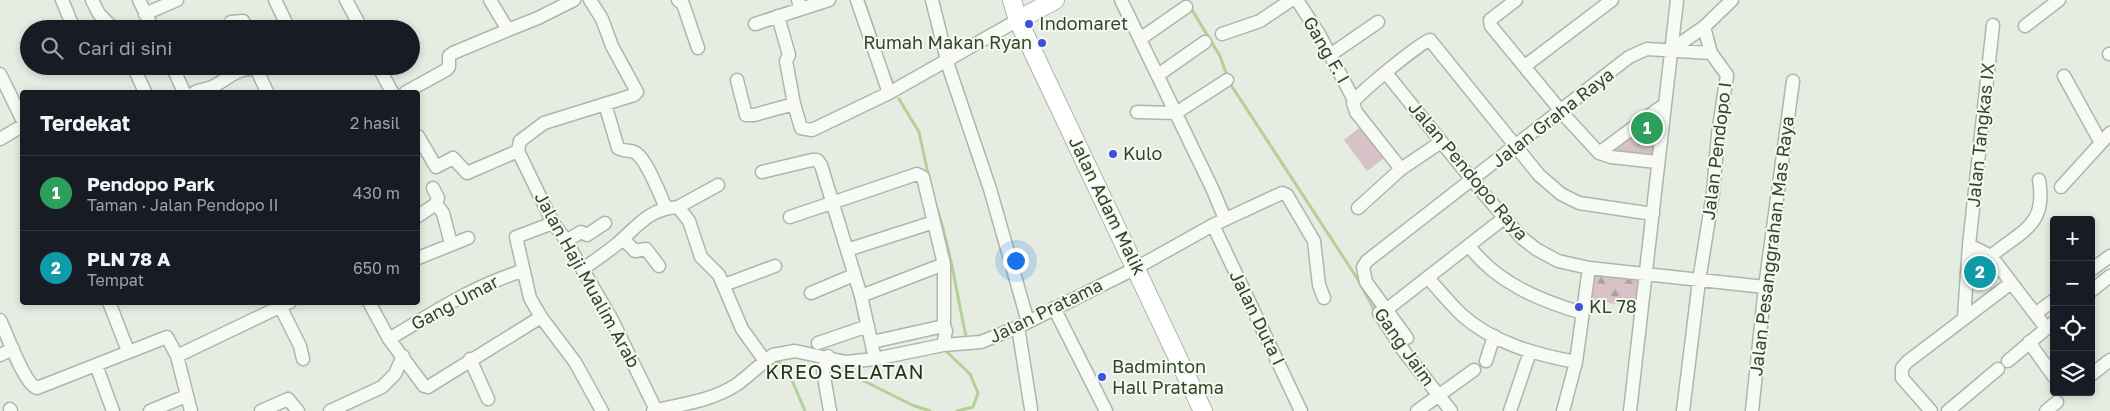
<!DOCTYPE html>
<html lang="id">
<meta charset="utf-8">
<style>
body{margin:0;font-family:"Golos Text",sans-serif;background:#20242c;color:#f1f3f6}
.controls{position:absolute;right:15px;bottom:15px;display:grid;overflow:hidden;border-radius:5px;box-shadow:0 2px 8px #0003}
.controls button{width:45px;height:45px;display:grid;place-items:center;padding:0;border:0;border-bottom:1px solid #363941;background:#171b24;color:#f1f3f6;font:25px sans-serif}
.you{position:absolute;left:1015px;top:260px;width:18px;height:18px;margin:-12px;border:4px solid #fff;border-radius:50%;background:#1a73e8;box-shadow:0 0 0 8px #1a73e833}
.badge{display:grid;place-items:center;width:32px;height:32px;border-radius:50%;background:#9fabeb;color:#fff;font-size:16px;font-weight:700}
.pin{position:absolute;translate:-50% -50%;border:2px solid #fff;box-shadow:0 1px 5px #0006}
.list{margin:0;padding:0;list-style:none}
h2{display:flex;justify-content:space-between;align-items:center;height:65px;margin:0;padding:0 20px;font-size:21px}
h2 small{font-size:16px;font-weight:400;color:#9ea1a6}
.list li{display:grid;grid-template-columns:32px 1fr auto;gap:15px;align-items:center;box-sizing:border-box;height:75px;padding:0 20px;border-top:1px solid #363941}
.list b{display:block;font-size:19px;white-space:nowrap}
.list p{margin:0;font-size:16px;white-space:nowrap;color:#9ea1a6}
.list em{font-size:16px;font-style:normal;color:#9ea1a6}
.icon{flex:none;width:28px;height:28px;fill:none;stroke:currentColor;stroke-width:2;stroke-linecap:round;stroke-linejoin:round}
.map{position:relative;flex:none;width:2110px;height:411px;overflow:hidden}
.search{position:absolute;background:#171b24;box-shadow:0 2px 8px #0003;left:20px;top:20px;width:400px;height:55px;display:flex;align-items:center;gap:12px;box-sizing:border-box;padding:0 18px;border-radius:28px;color:#9ea1a6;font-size:19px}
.panel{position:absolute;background:#171b24;box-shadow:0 2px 8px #0003;left:20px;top:90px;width:400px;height:215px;border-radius:5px}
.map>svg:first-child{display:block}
.grass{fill:url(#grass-tufts)}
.forest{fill:url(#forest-firs)}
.garden{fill:#d7c2c7}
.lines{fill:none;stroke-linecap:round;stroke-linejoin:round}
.stream{stroke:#b4d099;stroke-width:3}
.street-casing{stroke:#adb7a6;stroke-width:15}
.secondary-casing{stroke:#adb7a6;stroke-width:20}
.street{stroke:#f7faf5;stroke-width:12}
.secondary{stroke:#fff;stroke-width:18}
.poi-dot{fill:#3a53de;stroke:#f5f9f2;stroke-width:2}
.labels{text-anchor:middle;stroke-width:4;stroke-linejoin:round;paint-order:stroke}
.poi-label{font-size:18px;fill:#334628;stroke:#f5f9f2;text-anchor:start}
.street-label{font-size:18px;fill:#334628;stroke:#f5f9f2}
.quarter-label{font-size:20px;letter-spacing:1px;fill:#24371a;stroke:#f5f9f2}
</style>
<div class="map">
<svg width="2110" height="411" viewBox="0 0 2110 411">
<defs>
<pattern id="grass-tufts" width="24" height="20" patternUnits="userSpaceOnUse" patternTransform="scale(1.25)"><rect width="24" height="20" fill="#d7c2c7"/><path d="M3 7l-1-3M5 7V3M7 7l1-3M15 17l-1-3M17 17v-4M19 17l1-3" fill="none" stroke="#af9fa2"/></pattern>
<pattern id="forest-firs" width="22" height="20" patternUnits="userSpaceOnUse" patternTransform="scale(1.25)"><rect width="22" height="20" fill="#d7c2c7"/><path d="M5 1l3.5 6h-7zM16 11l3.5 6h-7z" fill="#af9fa2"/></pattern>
</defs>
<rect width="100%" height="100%" fill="#e6ece2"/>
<path class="grass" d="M 1661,109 L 1656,159 L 1604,152 Z"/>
<path class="forest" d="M 1594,272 L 1641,278 L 1637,307 L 1589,300 Z"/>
<path class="garden" d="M 1363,125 L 1387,156 L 1367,171 L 1344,140 Z"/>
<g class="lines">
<path class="stream" d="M 1186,0 L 1220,56 L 1227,76
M 864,2 L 876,36
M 888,73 L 894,85
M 1229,82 L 1357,278 L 1376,313
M 899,99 L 919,132 L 929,178
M 936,206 C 951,250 957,296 967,341
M 947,352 L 970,374 L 978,393 L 973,407 L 957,411
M 783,358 L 777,362 L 786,366 L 805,411
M 834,366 L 912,405 L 930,411"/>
<defs>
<path id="street" d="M 62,0 L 74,29
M 92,0 L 99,14 L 114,29
M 139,0 L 153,29
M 275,0 L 289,29
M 346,0 L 359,24 L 348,29
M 490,0 L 508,30 L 538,18 L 574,0
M 590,0 L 602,19 L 612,46 L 637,92 L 634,95 L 544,123 L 520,141 L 518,151 L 553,223 L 563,236 L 611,318 L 656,410
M 678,0 L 683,4 L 698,48
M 798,0 L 801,9 L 829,0
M 857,0 L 889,93
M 932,0 L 949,68 L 990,189 L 1028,322
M 1121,0 L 1212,188 L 1225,219
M 1297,0 L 1319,34 L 1354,100
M 1516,0 L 1490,20 L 1491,26 L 1565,116 L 1599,153 L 1611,157 L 1657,162
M 145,14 L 177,0
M 778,16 L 789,55 L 786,61 L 794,104
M 231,22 L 243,21 L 248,29
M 755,24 L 801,9
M 2025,26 L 2059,0
M 1222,34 L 1260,21 L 1291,0
M 1140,39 L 1186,7
M 1671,50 L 1704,27 L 1732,0
M 2109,54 L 2110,54
M 1330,55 L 1378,22
M 133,66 L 145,92
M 172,66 L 184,92
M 378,66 L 392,92
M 1525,66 L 1612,0
M 257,70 L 267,92
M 1386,73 L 1473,181 L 1522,238 L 1536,249 L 1558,261 L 1589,268 L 1765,287
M 0,74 L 22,119
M 1158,75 L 1205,42
M 2064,76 L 2101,143
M 737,80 L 746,115 L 754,115 L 794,104 L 801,128 L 812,130 L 889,93 L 1018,20
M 195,92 C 201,89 207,90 214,86 C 228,79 240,65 257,70 L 265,66
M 406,92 L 446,70 L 449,67 L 449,56 L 453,53 L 508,30
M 605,104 L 618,148 C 624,152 630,149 636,153 C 647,160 660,195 666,208
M 1137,112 L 1176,113 L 1227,80
M 418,136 L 436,167 L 453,158 L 467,173 L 518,151
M 0,139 L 22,126
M 1599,153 L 1665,104
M 1401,169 L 1356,112 L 1353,103 C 1356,95 1421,42 1430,40 L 1539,175 L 1561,194 L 1579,203 L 1653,214
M 762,172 L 812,160 L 817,160 L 821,165 L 861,296 L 875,359
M 2061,187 L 2110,133
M 436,204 L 443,213 L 451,244
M 678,207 L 718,185
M 1358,208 L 1401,169 L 1441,142
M 418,216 L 436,204 L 438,198 L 433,188
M 790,217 L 917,174 L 923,177 L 944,264 L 944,326 L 946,331 L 943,345
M 553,223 L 516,237 L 530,298 L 541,317 L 575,362 L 602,411
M 1213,225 L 1301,411
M 623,239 L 635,251 L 646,249 L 659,266
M 566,241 L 581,232 L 587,235 L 605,223
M 1969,245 L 1991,256 L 2046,328
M 1469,246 C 1497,283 1539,300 1582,313
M 847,250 L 934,222
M 1991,256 C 2022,230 2047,226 2039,180
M 418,258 L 468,238
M 583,269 C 594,261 606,253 617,244 C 638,226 648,209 678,207 L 689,221 L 701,257 L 719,275 L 742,329 L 765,361
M 2091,270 L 2110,256
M 1428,278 C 1439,290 1450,304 1462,315 C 1493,343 1537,355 1576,362
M 724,285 L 775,266
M 2091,291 L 2110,276
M 811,293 L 854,275
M 861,296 L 944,264
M 109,302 L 128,351
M 369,302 L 389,339 L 424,386 L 428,387 L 541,317
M 281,308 L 300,346 L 303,359
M 1054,308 L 1106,411
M 1386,310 L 1504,218
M 1379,313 L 1403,350 L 1451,411
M 2035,314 L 2054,300
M 1964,317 L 1969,245 L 1993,25
M 0,320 C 7,334 24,384 37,388 L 167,337 L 177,356 L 191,411
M 1018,327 L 1031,409
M 1407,338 L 1366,282 L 1363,267 L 1367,261 L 1629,57 L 1647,49 L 1711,53
M 389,339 C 435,312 471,287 522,271
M 872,342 L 944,326
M 2029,342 L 2054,377
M 818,343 L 868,326
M 0,355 L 13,349
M 177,356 L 290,302
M 828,356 L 823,371 L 830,411
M 470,359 L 488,399
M 1486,361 L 1494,336
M 2008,361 L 2054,322
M 96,365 L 113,411
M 2091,375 L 2110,360
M 10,409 L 11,411
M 150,411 L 186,396
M 261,411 L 288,399 L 298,411
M 330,411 L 382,387 L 395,374 L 403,356
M 653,411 C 682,404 711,401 736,385 C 749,376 760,364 773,355 L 795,351 L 846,362 L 875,359 L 943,345 L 981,342 L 1018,327 L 1136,268 L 1213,225 L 1282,193 L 1287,195 L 1314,241 L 1319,285 L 1324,298
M 1417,411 L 1474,370
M 1510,411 L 1530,352
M 1563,411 L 1576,362 L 1589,268
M 1630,411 L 1677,0
M 1683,411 L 1699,281 L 1713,193 L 1718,134 L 1727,75 L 1711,53 L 1704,27
M 1752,411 L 1765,287 L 1793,81
M 1931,411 L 1902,378 L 1902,368 L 1907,362 L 2011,283
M 1948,411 L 1998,369
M 2046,411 L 2057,402"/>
<path id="secondary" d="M 1012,0 L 1018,20 L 1203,411
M 1018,20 L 1055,0"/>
</defs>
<use href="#street" class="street-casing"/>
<use href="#secondary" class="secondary-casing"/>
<use href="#street" class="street"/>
<use href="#secondary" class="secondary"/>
</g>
<g class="poi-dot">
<circle cx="1029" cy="24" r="5"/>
<circle cx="1042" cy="43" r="5"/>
<circle cx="1113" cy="154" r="5"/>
<circle cx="1579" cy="307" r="5"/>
<circle cx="1102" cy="377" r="5"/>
</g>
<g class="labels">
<g class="poi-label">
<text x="1039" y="30">Indomaret</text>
<text x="1032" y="49" text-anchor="end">Rumah Makan Ryan</text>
<text x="1123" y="160">Kulo</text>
<text x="1589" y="313">KL 78</text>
<text x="1112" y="373">Badminton<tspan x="1112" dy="21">Hall Pratama</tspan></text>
</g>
<g class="street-label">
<text transform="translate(1326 50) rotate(60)" y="6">Gang F. I</text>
<text transform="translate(1553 118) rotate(-38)" y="6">Jalan Graha Raya</text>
<text transform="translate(1981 135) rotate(-84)" y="6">Jalan Tangkas IX</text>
<text transform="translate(1717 151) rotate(-83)" y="6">Jalan Pendopo I</text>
<text transform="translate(1468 171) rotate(50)" y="6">Jalan Pendopo Raya</text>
<text transform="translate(1107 206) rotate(64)" y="6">Jalan Adam Malik</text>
<text transform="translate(1772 246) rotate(-83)" y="6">Jalan Pesanggrahan Mas Raya</text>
<text transform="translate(587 280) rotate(61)" y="6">Jalan Haji Mualim Arab</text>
<text transform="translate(455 303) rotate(-28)" y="6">Gang Umar</text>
<text transform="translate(1046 311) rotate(-26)" y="6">Jalan Pratama</text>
<text transform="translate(1257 318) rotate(64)" y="6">Jalan Duta I</text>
<text transform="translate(1404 347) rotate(55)" y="6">Gang Jaim</text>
</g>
<g class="quarter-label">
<text x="845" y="379">KREO SELATAN</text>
</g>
</g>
</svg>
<div class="controls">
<button>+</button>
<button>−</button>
<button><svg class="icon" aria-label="locate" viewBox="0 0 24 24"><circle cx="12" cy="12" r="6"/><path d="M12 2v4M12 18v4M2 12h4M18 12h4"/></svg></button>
<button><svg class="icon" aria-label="layers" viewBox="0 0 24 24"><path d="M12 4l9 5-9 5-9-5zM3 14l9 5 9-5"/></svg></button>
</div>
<div class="you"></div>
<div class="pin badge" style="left:1647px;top:128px;background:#2e9e5b">1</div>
<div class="pin badge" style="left:1980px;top:272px;background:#0f9aa8">2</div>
<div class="search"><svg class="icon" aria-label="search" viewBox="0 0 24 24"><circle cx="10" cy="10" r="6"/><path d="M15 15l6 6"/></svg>Cari di sini</div>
<section class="panel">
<h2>Terdekat<small>2 hasil</small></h2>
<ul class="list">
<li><span class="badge" style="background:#2e9e5b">1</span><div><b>Pendopo Park</b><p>Taman · Jalan Pendopo II</p></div><em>430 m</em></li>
<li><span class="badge" style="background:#0f9aa8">2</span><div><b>PLN 78 A</b><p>Tempat</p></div><em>650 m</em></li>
</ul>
</section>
</div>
